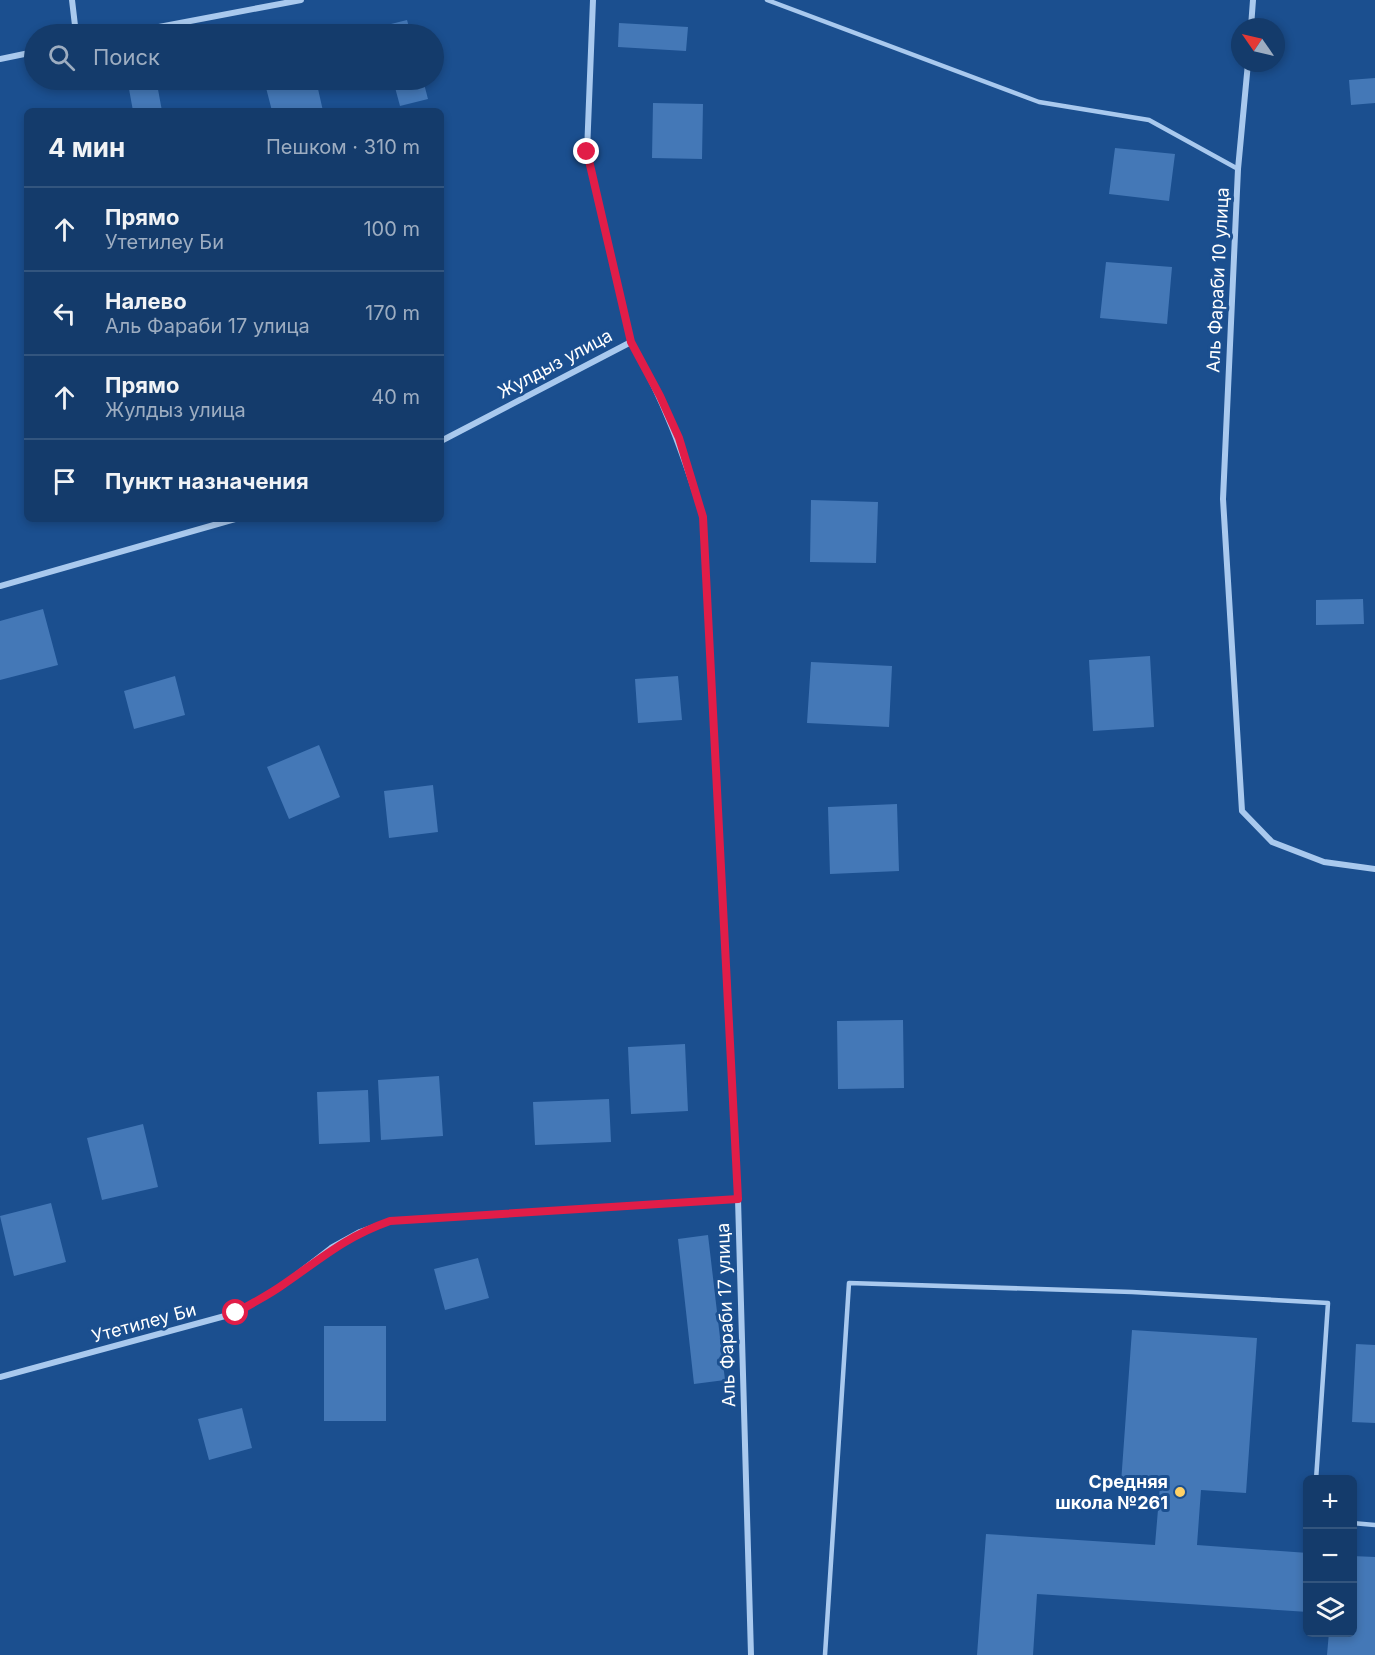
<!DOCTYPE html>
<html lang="ru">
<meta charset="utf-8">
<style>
body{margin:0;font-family:Inter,sans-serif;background:#1d4271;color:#f1f3f6}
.controls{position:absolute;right:18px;bottom:18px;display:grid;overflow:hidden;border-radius:9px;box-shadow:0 3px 9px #0003}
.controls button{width:54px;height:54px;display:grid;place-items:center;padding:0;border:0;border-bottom:2px solid #33557e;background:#143b6b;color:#f1f3f6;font:30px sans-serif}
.compass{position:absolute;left:1231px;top:18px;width:54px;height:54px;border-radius:50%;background:#143b6b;box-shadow:0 3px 9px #0003;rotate:304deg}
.stop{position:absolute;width:18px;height:18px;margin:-14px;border:4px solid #e11d48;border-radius:50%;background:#fff}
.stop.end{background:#e11d48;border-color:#fff;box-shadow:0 2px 6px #0008}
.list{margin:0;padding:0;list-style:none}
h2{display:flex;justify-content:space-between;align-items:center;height:78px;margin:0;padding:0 24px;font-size:26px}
h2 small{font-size:20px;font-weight:400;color:#9dadc1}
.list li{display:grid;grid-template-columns:39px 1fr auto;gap:18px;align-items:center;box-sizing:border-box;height:84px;padding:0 24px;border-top:2px solid #33557e}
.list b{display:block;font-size:22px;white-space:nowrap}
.list p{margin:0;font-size:20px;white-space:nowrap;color:#9dadc1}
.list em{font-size:20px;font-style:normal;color:#9dadc1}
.icon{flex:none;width:33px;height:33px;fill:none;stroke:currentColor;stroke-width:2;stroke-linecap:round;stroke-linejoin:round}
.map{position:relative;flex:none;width:1375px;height:1655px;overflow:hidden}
.search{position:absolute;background:#143b6b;box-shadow:0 3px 9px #0003;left:24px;top:24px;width:420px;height:66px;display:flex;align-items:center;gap:15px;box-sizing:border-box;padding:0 21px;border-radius:33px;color:#9dadc1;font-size:22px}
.panel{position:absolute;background:#143b6b;box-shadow:0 3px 9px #0003;left:24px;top:108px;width:420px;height:414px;border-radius:9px}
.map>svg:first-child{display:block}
.building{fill:#4478b7}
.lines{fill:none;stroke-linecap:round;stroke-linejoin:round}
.lane{stroke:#a9c9ee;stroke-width:4.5}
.street{stroke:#a9c9ee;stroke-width:6}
.route{stroke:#e11d48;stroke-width:8}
.poi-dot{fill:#ffd166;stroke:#1b4f8f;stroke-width:2}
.labels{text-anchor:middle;stroke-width:6;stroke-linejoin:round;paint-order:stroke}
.street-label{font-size:18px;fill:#fff;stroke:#1b4f8f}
.poi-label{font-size:18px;font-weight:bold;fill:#fff;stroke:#1b4f8f;text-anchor:end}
</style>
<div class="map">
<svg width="1375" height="1655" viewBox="0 0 1375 1655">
<rect width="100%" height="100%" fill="#1b4f8f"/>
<path class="building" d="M 407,20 L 411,34 L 381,34 L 379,27 Z
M 619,23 L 688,27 L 686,51 L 618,47 Z
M 1375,78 L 1375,103 L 1351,105 L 1349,80 Z
M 264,80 L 316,80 L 323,111 L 272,111 Z
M 393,80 L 423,80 L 428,99 L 400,106 Z
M 157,84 L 162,111 L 133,111 L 129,89 Z
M 653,103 L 703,104 L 702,159 L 652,158 Z
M 1115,148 L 1175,154 L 1169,201 L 1109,194 Z
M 1106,262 L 1172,267 L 1167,324 L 1100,318 Z
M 811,500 L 878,502 L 876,563 L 810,562 Z
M 1363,599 L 1364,624 L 1316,625 L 1316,600 Z
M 43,609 L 58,665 L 0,680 L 0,621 Z
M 1150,656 L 1154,727 L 1093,731 L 1089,660 Z
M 811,662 L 892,666 L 889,727 L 807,723 Z
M 175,676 L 185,715 L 134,729 L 124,691 Z
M 678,676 L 682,720 L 638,723 L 635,679 Z
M 319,745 L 340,797 L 289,819 L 267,767 Z
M 433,785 L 438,832 L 389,838 L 384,791 Z
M 897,804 L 899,871 L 830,874 L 828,807 Z
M 903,1020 L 904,1088 L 838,1089 L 837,1021 Z
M 685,1044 L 688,1111 L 631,1114 L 628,1047 Z
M 439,1076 L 443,1136 L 381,1140 L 378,1080 Z
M 368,1090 L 370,1142 L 319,1144 L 317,1092 Z
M 609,1099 L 611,1142 L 535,1145 L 533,1102 Z
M 143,1124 L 158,1187 L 102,1200 L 87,1138 Z
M 51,1203 L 66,1262 L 14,1276 L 0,1216 Z
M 708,1235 L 725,1380 L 694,1384 L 678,1239 Z
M 478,1258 L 489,1298 L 445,1310 L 434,1269 Z
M 324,1326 L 386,1326 L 386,1421 L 324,1421 Z
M 1132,1330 L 1257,1338 L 1246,1493 L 1201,1490 L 1197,1545 L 1308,1553 L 1308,1612 L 1037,1594 L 1033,1655 L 977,1655 L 986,1534 L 1155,1545 L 1160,1486 L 1121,1483 Z
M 1356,1344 L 1375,1345 L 1375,1423 L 1352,1422 Z
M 242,1408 L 252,1448 L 209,1460 L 198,1419 Z
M 1352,1556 L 1375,1557 L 1375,1655 L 1327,1655 L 1329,1632 L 1352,1632 Z"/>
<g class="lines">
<path class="lane" d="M 767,0 L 1039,102 L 1149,120 L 1238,169
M 1352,1523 L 1375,1525
M 825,1655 L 849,1283 L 1132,1292 L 1328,1303 L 1316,1480"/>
<path class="street" d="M 72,0 L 76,34
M 1251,27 L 1253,0
M 122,34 L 301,0
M 0,59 L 34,52
M 1248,63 L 1238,169 L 1223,499 L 1242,811 L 1272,842 L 1324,862 L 1375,869
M 631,342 C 664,400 683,453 703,517 L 738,1199 L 751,1655
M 441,441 L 631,342 L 587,152 L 593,0
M 0,586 L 235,519
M 0,1377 L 236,1313 L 282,1286 L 331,1248 L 360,1232 L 390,1221 L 738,1199"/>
</g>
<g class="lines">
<path class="route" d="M 236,1313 C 252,1303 269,1295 284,1284 C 322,1258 345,1237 390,1221 L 738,1199 L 703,517 L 679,438 L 660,396 L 631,342 L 587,152"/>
</g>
<circle class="poi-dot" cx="1180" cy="1492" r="6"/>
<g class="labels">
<g class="street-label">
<text transform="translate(1218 280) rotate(-87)" y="6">Аль Фараби 10 улица</text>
<text transform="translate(555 364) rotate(-28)" y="6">Жулдыз улица</text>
<text transform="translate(726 1315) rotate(-92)" y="6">Аль Фараби 17 улица</text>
<text transform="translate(144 1323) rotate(-15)" y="6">Утетилеу Би</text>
</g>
<g class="poi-label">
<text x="1168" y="1488">Средняя<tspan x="1168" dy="21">школа №261</tspan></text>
</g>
</g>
</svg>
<div class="controls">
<button>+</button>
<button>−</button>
<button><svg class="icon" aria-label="layers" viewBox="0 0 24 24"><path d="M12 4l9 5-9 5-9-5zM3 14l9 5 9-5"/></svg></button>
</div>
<svg class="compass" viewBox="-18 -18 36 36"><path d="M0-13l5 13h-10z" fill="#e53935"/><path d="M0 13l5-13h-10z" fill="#9dadc1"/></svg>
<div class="stop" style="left:236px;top:1313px"></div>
<div class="stop end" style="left:587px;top:152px"></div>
<div class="search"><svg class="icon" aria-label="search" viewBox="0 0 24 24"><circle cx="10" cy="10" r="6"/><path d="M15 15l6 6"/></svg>Поиск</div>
<section class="panel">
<h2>4 мин<small>Пешком · 310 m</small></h2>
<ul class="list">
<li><svg class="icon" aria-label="ahead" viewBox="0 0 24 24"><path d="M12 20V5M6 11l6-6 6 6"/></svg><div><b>Прямо</b><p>Утетилеу Би</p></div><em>100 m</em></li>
<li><svg class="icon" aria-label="left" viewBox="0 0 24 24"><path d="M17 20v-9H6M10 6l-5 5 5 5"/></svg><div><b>Налево</b><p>Аль Фараби 17 улица</p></div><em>170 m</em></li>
<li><svg class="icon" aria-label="ahead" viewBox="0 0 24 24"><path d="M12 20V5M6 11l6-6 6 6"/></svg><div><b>Прямо</b><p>Жулдыз улица</p></div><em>40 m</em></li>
<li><svg class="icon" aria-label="arrive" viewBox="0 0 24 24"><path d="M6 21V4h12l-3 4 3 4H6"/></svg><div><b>Пункт назначения</b></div></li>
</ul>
</section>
</div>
